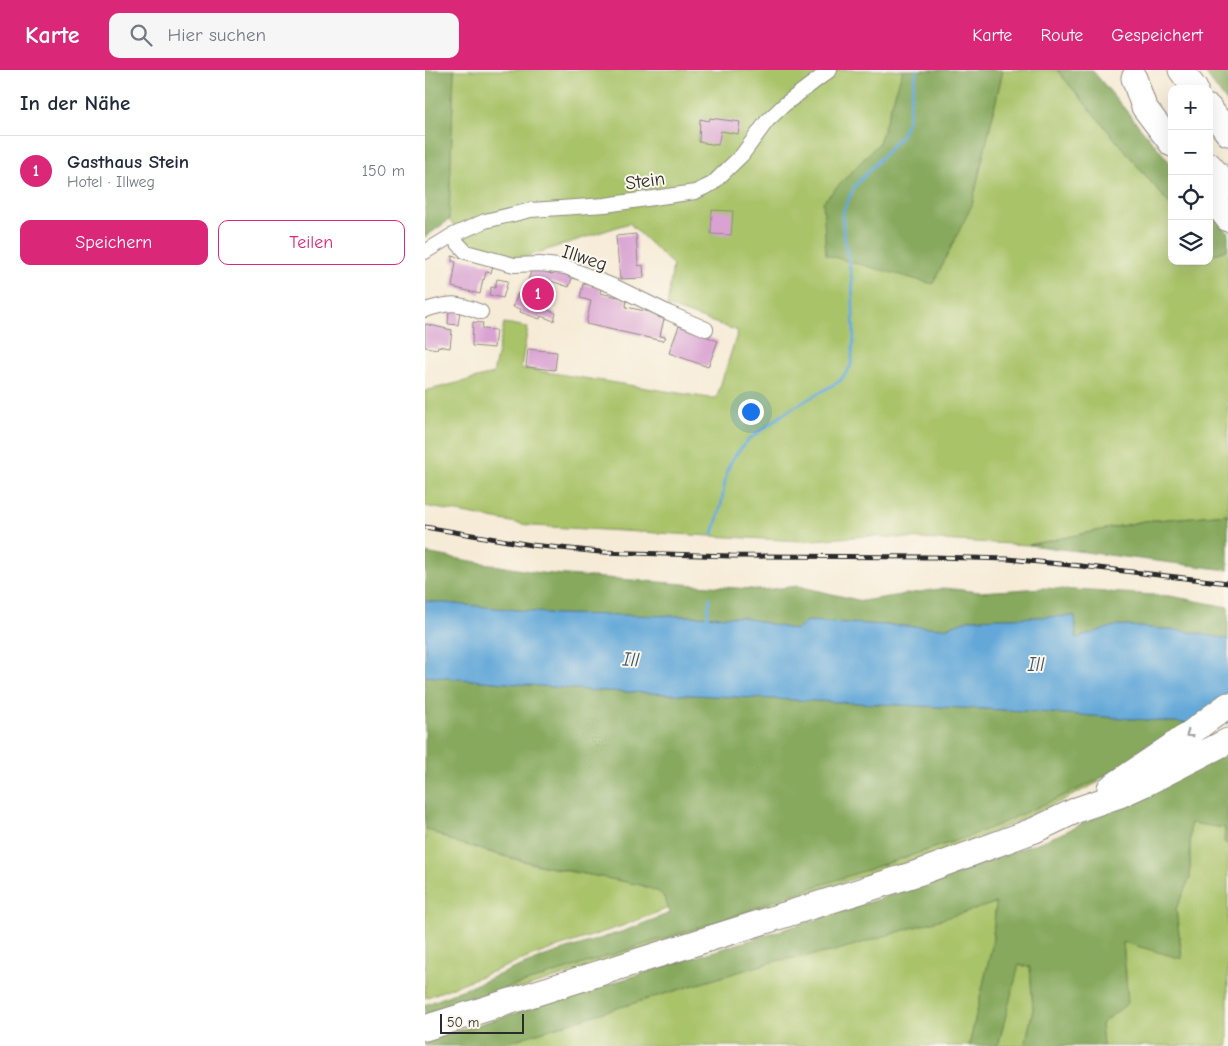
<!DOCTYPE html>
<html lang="de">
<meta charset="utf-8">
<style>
body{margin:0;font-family:"Comic Neue",sans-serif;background:#f6f6f7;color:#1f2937}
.controls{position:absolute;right:15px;top:15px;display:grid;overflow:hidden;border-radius:10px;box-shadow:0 5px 20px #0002}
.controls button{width:45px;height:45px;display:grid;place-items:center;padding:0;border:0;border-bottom:1px solid #e0e1e3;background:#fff;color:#1f2937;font:25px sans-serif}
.scale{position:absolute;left:15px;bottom:12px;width:84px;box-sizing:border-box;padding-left:5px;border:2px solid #2b2b2b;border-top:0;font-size:14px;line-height:18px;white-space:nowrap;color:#2b2b2b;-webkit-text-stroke:4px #fbf7ec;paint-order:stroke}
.you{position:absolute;left:325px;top:341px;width:18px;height:18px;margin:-12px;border:4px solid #fff;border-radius:50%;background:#1a73e8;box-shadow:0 0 0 8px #1a73e833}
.badge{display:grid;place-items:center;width:32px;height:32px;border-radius:50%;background:#db2777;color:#fff;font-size:16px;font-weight:700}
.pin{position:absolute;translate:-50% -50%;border:2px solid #fff;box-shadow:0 1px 5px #0006}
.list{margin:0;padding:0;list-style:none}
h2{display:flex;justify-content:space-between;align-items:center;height:65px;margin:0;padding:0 20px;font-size:21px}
h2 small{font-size:16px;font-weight:400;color:#747a83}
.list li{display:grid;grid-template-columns:32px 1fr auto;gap:15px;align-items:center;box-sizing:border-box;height:70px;padding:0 20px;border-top:1px solid #e0e1e3}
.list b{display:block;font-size:19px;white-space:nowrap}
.list p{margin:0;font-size:16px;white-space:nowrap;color:#747a83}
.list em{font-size:16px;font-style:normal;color:#747a83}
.actions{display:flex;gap:10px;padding:15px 20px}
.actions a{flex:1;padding:11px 0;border:1px solid #db2777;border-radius:10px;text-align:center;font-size:18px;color:#db2777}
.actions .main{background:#db2777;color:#fff}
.icon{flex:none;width:28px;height:28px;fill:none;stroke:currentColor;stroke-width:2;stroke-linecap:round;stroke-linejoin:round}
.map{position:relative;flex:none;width:803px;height:976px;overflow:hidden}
header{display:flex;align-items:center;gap:30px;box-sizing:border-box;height:70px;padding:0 25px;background:#db2777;color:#fff}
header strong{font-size:24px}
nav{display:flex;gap:28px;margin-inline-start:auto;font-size:18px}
.search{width:350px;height:45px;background:#f6f6f7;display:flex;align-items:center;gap:12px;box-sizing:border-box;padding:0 18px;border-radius:10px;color:#747a83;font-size:19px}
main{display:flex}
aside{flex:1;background:#fff}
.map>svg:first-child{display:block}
.green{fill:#a9c369;stroke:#6a774a}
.forest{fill:#86a95d;stroke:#586a44}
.water{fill:#63a8d8;stroke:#476a82}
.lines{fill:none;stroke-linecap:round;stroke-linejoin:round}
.stream{stroke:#63a8d8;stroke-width:3}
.building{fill:#d9a2d2}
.street-casing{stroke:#908b81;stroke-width:16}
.highway-casing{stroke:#908b81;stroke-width:27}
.street{stroke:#fff;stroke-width:14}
.highway{stroke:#fff;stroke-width:25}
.rail-casing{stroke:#2b2b2b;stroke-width:5}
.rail{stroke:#fbf7ec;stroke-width:3;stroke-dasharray:9;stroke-linecap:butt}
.oneway{stroke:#a0a0a0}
.labels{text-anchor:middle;stroke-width:4;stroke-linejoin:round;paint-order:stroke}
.street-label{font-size:19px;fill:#2b2b2b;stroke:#fbf7ec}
.water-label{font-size:20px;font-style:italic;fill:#3f5768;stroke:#fbf7ec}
</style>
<header>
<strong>Karte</strong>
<div class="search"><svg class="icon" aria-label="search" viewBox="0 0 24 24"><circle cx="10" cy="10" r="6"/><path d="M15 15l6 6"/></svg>Hier suchen</div>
<nav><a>Karte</a><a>Route</a><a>Gespeichert</a></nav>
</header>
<main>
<aside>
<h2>In der Nähe<small></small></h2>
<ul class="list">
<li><span class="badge">1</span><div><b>Gasthaus Stein</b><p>Hotel · Illweg</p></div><em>150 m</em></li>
</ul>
<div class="actions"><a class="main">Speichern</a><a>Teilen</a></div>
</aside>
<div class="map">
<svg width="803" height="976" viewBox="0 0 803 976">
<rect width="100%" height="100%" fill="#fbf7ec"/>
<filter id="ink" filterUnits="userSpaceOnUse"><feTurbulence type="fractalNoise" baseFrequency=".02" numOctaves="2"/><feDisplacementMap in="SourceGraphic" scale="10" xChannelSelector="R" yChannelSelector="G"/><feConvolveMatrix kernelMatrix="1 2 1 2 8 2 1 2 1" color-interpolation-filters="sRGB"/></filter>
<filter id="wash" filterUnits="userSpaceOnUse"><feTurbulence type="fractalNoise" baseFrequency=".0096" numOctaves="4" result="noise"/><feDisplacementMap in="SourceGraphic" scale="20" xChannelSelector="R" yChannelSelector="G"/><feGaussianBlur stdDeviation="1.12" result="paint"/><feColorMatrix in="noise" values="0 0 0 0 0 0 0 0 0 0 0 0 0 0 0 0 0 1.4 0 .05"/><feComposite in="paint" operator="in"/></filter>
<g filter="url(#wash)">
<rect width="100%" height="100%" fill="#f6ebd7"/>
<path class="green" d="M 29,0 L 478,0 L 454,73 L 398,132 L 547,135 L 578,0 L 632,0 L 747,137 L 747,191 L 784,191 L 784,182 L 787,185 L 803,179 L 803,444 L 719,451 L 604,475 L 442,466 L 375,471 L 108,456 L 0,436 L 0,321 L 68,304 L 79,253 L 103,257 L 96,298 L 291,329 L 313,261 L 242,236 L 248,195 L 204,153 L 91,190 L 48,179 L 24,150 Z
M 673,710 L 674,712 C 632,733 590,754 546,771 C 471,799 391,816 317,849 L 0,949 L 0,944 L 316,844 L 350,830 L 545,766 L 575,754 Z
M 765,752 L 800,758 L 799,772 L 803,774 L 803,976 L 678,976 L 676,954 L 703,933 L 698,872 L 757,888 L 751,839 L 765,807 Z
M 0,758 C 46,780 97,792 147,802 C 168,806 218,812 234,822 C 239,826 241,832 244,838 L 197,856 L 118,882 L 0,928 Z
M 571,832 L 567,876 L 544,976 L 71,976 L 179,942 L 350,891 L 406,882 Z
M 593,895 L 605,897 L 608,939 L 600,976 L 571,976 L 574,972 Z"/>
<path class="forest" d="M 0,0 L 29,0 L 24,150 L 0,167 Z
M 478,0 L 578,0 L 547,135 L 508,214 L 401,185 L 398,132 L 454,73 Z
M 632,0 L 667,0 L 747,95 L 747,137 Z
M 778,0 L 803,0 L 803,34 Z
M 784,139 L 803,162 L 803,179 L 787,185 L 784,182 Z
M 803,444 L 803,500 L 604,475 L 719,451 Z
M 0,483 L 115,503 L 338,520 L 373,516 L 437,531 L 520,518 L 555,522 L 619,518 L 745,526 L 803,537 L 803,569 L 759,561 L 693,555 L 651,569 L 650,546 L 546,549 L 520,558 L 382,551 L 371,560 L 316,547 L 132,544 L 0,531 Z
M 0,606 L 162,620 L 600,641 L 762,653 L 694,698 L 673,710 L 575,754 L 545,766 L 350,830 L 316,844 L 0,944 L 0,935 L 120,886 L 199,861 L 245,843 L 240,828 L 234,822 L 216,815 L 119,796 L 29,772 L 0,758 Z
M 803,682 L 803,774 L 799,772 L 800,758 L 765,753 L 765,807 L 751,839 L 757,889 L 698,872 L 703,933 L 676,954 L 678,976 L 600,976 L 608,939 L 605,897 L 594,895 L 574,972 L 571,976 L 544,976 L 567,876 L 571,833 L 406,882 L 350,891 L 179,942 L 71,976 L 0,976 L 0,971 L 399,847 L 544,799 L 633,765 L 702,733 Z"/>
<path class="water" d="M 0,531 L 132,544 L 316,547 L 370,560 L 382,551 L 520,558 L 546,549 L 650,546 L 651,568 L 693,555 L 759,561 L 803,569 L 803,653 L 762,653 L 600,641 L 162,620 L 0,606 Z"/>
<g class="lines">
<path class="stream" d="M 288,464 L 296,436 L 302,400 L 308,388 L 322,371 L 361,342 L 415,311 L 426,296 L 429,266 L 427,209 L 419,167 L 417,144 L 429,117 L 476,66 L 483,50 L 486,27 L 492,0
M 282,549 L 285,528"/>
</g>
<g id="blocks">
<path class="building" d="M 285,48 L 315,52 L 313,64 L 296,61 L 293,75 L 274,72 L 275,49 L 284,51 Z
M 287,140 L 308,141 L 306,165 L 286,164 Z
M 211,164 L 213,194 L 214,196 L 218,195 L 219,208 L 195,209 L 191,166 Z
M 27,186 L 68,195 L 66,203 L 61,202 L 59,210 L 58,209 L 55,224 L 27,217 L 31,192 L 27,191 Z
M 107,198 L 127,204 L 129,199 L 148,205 L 144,217 L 126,211 L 123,221 L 128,222 L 123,240 L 131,243 L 129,251 L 116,246 L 115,249 L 95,242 L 96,239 L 88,237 L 93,223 L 99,224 Z
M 72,209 L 83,211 L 78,228 L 64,225 L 66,217 L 70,218 Z
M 158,214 L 176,218 L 175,223 L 202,229 L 201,237 L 225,242 L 226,239 L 232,241 L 233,247 L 239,249 L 235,266 L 241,267 L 238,271 L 161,254 L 166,231 L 155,228 Z
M 24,240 L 35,241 L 33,255 L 23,254 Z
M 48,252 L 58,253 L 57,259 L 71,260 L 69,278 L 47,276 Z
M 0,254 L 27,260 L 25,278 L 13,276 L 12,279 L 0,277 Z
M 254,256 L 293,271 L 283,297 L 244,283 Z
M 103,279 L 132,282 L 130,300 L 101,297 Z"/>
</g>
</g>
<g filter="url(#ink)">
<use href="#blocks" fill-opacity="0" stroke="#908b81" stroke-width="1"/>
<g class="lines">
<defs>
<path id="street" d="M 26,166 L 41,182 L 89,195 L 115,194 L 141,197 L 193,218 L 244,243 L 281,259
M 0,182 L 26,166 L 60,151 L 106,140 L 180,135 L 270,122 L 287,114 L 317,85 L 342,51 L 360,34 L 405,0
M 0,240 C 26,232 31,232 56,242"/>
<path id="highway" d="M 756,0 L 770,19
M 709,8 L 719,37 L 747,74
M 784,38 L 803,63
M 784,95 L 803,117
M 784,124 L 803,149
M 685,718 L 760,667 L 803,635
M 0,958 L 496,802 L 610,760 L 654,739 L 695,725 L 719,714 L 803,671"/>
</defs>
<use href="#street" class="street-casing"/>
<use href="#highway" class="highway-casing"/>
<use href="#street" class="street"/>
<use href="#highway" class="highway"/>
<defs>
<path id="rail" d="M 0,457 L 106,475 L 175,482 L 306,486 L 508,487 L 583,489 L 656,496 L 803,513"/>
</defs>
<use href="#rail" class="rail-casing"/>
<use href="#rail" class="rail"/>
</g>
<defs><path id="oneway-chevron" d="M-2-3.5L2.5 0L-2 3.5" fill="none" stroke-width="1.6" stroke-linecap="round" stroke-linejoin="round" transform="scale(1.25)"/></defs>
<use class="oneway" href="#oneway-chevron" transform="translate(764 664) rotate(145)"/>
</g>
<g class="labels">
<g class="street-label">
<text transform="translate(220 110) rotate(-8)" y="7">Stein</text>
<text transform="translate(160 187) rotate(18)" y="7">Illweg</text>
</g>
<g class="water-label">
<text transform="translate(206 589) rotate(3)" y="7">Ill</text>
<text x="611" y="601">Ill</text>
</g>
</g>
</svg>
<div class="controls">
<button>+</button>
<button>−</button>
<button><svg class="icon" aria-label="locate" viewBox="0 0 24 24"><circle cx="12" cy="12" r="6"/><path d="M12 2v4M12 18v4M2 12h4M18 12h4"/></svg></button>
<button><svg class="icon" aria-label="layers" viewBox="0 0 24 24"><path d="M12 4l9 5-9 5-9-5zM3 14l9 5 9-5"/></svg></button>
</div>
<div class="scale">50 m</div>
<div class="you"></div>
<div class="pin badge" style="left:113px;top:224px">1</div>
</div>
</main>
